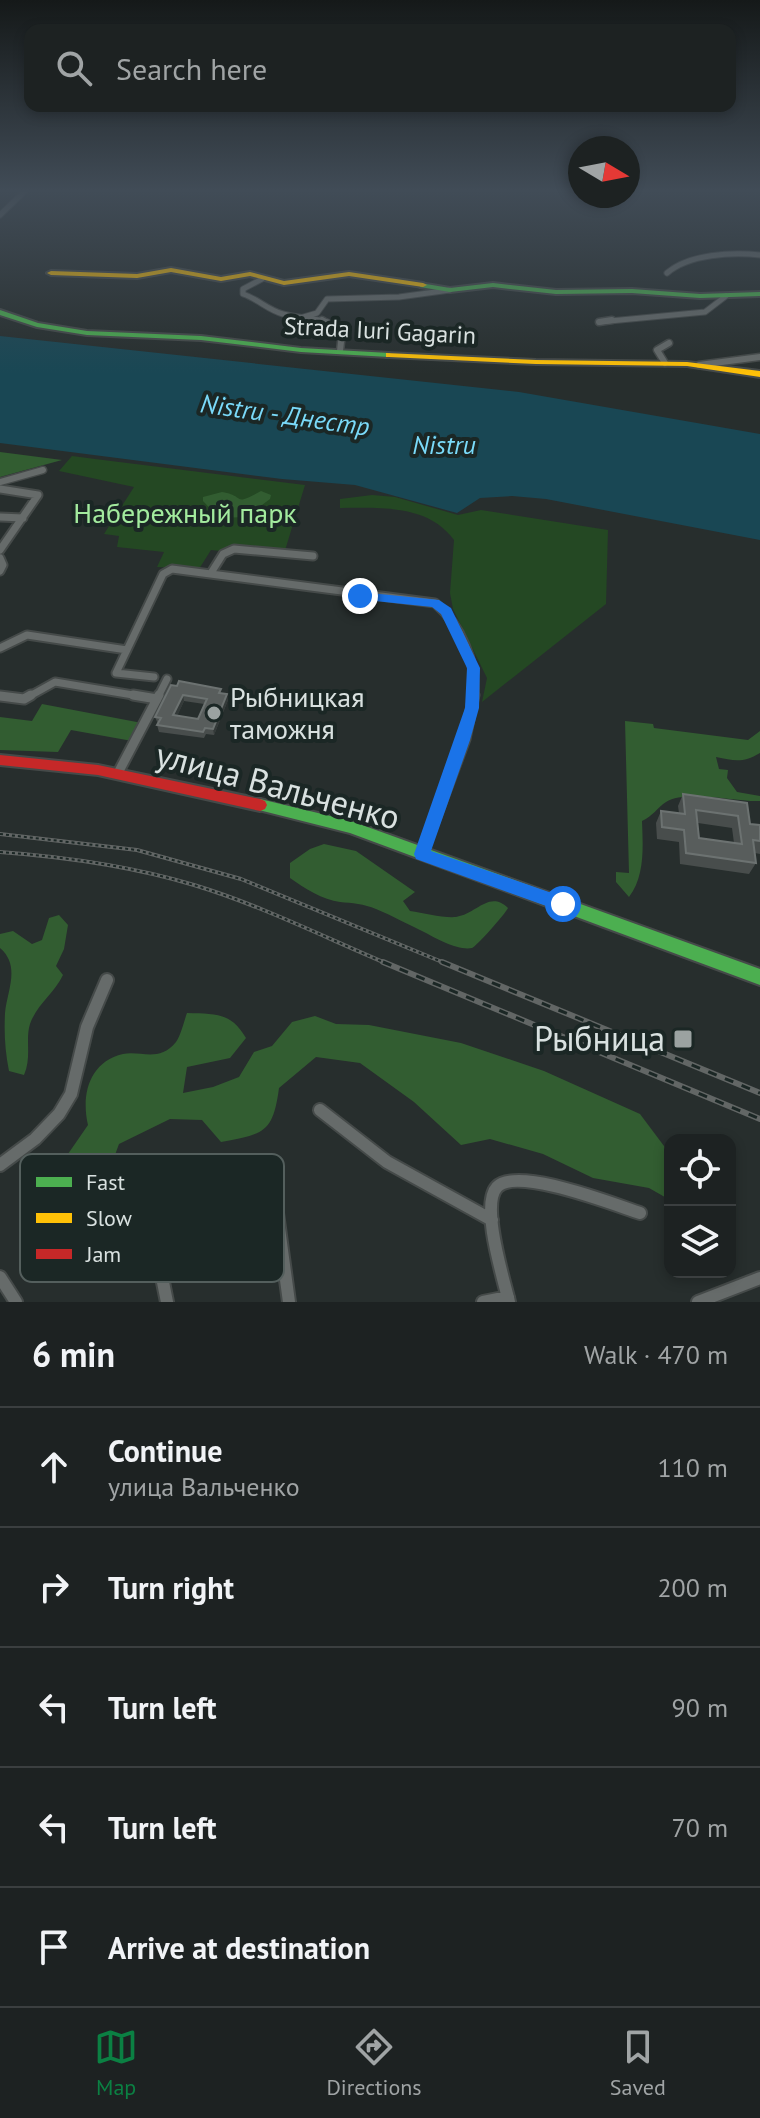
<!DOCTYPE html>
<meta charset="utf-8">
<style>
body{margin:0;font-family:"PT Sans",sans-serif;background:#2a2f2f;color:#f1f3f6}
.controls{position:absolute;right:24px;bottom:24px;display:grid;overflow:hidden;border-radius:16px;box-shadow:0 4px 12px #0003}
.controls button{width:72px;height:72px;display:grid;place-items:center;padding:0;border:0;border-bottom:2px solid #3b3f40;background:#1d2222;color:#f1f3f6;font:40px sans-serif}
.compass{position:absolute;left:568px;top:136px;width:72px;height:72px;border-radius:50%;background:#1d2222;box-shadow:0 4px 12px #0003;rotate:100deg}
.stop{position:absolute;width:24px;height:24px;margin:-18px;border:6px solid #1a73e8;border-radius:50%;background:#fff}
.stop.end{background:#1a73e8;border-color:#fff;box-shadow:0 2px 8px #0008}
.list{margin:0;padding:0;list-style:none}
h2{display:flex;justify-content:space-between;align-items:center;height:104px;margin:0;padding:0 32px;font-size:34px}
h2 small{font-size:26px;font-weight:400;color:#a0a4a5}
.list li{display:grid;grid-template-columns:52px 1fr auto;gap:24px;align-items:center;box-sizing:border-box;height:120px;padding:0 32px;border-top:2px solid #3b3f40}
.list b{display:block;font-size:30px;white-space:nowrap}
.list p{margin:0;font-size:26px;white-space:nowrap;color:#a0a4a5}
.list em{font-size:26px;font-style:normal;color:#a0a4a5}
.icon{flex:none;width:44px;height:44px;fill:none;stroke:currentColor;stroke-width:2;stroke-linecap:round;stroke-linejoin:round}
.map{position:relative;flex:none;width:760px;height:1302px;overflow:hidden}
.search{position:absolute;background:#1d2222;box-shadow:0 4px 12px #0003;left:24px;right:24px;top:24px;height:88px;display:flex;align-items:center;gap:20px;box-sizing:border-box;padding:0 28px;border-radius:16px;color:#a0a4a5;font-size:30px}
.sheet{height:704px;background:#1d2222}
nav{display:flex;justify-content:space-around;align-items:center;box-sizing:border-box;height:112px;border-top:2px solid #3b3f40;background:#1d2222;font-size:22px;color:#a0a4a5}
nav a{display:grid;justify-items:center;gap:4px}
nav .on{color:#0b8043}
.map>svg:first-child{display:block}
.green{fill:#244823}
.forest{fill:#325d31}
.water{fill:#194754}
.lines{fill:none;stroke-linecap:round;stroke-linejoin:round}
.street-far4-casing{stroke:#454a49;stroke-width:7}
.street-far3-casing{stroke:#454a49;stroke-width:9}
.street-far2-casing{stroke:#454a49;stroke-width:11}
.street-far1-casing{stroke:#454a49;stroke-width:13}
.street-casing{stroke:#454a49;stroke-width:16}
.fast-casing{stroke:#454a49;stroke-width:4}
.slow-casing{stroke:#454a49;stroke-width:4}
.jam-casing{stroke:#454a49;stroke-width:4}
.street-far4{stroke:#666b6a;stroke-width:5}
.street-far3{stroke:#666b6a;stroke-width:6}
.street-far2{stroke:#666b6a;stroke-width:7}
.street-far1{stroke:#666b6a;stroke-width:9}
.street{stroke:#666b6a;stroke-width:12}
.fast{fill:#4caf50;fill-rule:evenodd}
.slow{fill:#ffc107;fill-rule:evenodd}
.jam{fill:#c62828;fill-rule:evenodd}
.rail-far1-casing{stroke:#626665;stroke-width:4}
.rail-casing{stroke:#626665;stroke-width:6}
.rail-far1{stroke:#1b2725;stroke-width:2;stroke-dasharray:3;stroke-linecap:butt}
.rail{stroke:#1b2725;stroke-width:3;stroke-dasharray:9;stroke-linecap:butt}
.wall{fill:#484d4c;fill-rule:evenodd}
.shaded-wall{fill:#343a39}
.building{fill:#585d5c;stroke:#6c7271;stroke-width:2;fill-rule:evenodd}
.route{fill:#1a73e8}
.poi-dot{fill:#9ba2a1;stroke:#1b2725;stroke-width:3}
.labels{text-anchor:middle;stroke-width:8;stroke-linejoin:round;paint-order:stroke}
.far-street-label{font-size:24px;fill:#d9e1e0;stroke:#1b2725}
.far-water-label{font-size:26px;font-style:italic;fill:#7adaf9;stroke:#1b2725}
.park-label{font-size:28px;fill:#a3eb9e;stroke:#1b2725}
.poi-label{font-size:28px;fill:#d9e1e0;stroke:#1b2725;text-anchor:start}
.near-street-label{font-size:34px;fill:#d9e1e0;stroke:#1b2725}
.near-poi-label{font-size:34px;fill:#d9e1e0;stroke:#1b2725;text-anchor:end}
.key{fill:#1b2725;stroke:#545f5d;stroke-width:2}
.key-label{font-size:22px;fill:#d9e1e0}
</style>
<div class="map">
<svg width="760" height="1302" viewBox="0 0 760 1302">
<rect width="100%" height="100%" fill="#272e2d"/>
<path class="green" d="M 72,456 L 95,459 L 305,485 L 283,557 L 211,550 L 199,569 L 157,567 L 164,552 L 117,547 L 119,536 L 104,534 L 134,487 L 59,471 Z
M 372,495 L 395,497 L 458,515 L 481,510 L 608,530 L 606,604 L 482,702 L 487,678 L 453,609 L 450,593 L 454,540 C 428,504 380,508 340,508 L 340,499 Z"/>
<path class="forest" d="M 0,452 L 62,460 L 0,477 Z
M 261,491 L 271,495 L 270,499 L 246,517 L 219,518 L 203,501 L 203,497 L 222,492 C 247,496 231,507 261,491 Z
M 42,704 L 142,723 L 132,741 L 71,730 L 58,752 L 0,750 L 0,717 L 32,721 Z
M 625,721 L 653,724 L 654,728 L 748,740 L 760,731 L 760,753 C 743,763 735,761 716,757 L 719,769 L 728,770 L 727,778 L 737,792 L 760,796 L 760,801 C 735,802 686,789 666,802 C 657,808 653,816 642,821 C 643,847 645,876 629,897 L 616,882 L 616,872 L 629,873 Z
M 324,844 L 356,851 L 415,892 L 403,901 L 410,911 C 424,913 442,918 456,917 C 477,914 489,890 508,908 C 506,913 476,947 472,948 C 459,951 437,939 426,933 C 409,925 393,916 376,909 C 364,904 352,903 340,902 C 323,900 304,888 290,878 L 290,863 L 310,849 Z
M 59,915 L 68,925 L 64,949 L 56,966 L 63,975 C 54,994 37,1004 30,1024 C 25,1040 32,1057 24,1075 L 9,1071 C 5,1051 4,1033 5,1013 C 7,991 21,966 0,948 L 0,934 L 13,931 L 32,944 L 42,940 L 49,918 Z
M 187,1013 C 215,1014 231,1012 246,1038 L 230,1058 L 187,1067 L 183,1093 L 213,1087 L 239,1077 L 254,1052 L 272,1046 L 292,1022 L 315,1016 L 336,1024 L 369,1025 L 461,1043 L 544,1071 L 640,1114 L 670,1154 L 670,1200 L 649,1188 L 593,1178 L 543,1154 L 490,1139 L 461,1145 L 414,1102 L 360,1063 L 316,1057 L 279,1088 C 273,1133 264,1134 221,1142 L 202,1120 L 170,1119 L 119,1144 L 112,1163 L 113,1201 L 134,1212 L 145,1224 L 146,1247 L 119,1267 L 103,1273 C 84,1250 61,1230 44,1205 L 50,1180 L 88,1125 C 81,1095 89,1062 123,1054 C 140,1050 159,1063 176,1042 C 181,1035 184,1021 187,1013 Z"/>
<path class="water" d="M 0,336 L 519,392 L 760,434 L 760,540 L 546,499 L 512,496 L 480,498 L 457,513 L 355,485 L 282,479 L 0,443 Z"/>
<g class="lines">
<defs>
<path id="street-far4" d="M 0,215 L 25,191
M 667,273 C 689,254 732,252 760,255
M 262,279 L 243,289 L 243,294 C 258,299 268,310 283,314 C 298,318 314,318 328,322
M 300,318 L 317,313 L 327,299 L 399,297 L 450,290
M 599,322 L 705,312 L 726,296"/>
<path id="street-far3" d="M 322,320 L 342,333 L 340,351
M 599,322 L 612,320
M 665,363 L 657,350 L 669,343
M 699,365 L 760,357
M 0,482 L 43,470"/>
<path id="street-far2" d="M 0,489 L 38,495 L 0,550
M 0,517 L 23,518
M 0,558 L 3,565 L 0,571
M 211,573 L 223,554 L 234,549 L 313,556
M 0,648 L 27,635 L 127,650
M 154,677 L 116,673 L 163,574 L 172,569 L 435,603 C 461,625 477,663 474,697
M 0,696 L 8,697
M 28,697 L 55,682 L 145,697
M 158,697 L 167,679"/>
<path id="street-far1" d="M 133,695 L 157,699
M 0,696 L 24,699 L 31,695
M 118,773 L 159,695
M 422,854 L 465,739 L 474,695"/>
<path id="street" d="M 320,1110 L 387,1162 L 492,1220
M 0,1165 L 35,1139 L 59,1114 L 71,1094 L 87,1027 L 107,980
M 141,1173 L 167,1302
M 274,1191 L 289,1302
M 0,1277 L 16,1302
M 483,1302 L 508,1297
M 509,1302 C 504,1280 480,1205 497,1187 C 517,1166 615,1205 640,1213
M 698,1302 L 760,1278"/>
<path id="fast" d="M 420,283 L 450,288 L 493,283 L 556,290 L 632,289 L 700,294 L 760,292 L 760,296 L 700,298 L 632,293 L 556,294 L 493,287 L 450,292 L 420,287 Z
M 0,310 L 38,323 L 87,331 L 201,336 L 301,348 L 389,353 L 393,355 L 389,357 L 301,352 L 201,340 L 87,335 L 37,327 L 0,315 Z
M 260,799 L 351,821 L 760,969 L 760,985 L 350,833 L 255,809 L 253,805 L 255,801 Z"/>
<path id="slow" d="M 171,268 L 221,277 L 250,272 L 284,281 L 349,272 L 423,283 L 427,285 L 423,287 L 349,276 L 284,285 L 250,276 L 221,281 L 171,272 L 137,278 L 51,275 L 47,273 L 51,271 L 137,274 Z
M 386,353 L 536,360 L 687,362 L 760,371 L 760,377 L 687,366 L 536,364 L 389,357 L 386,357 Z"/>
<path id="jam" d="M 0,755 L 98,765 L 260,799 L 265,801 L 267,805 L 265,809 L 260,811 L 98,775 L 0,765 Z"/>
</defs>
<use href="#street-far4" class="street-far4-casing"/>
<use href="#street-far3" class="street-far3-casing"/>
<use href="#street-far2" class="street-far2-casing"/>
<use href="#street-far1" class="street-far1-casing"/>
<use href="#street" class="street-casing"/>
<use href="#fast" class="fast-casing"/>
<use href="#slow" class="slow-casing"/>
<use href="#jam" class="jam-casing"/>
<use href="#street-far4" class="street-far4"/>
<use href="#street-far3" class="street-far3"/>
<use href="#street-far2" class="street-far2"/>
<use href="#street-far1" class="street-far1"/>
<use href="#street" class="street"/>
<use href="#fast" class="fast"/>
<use href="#slow" class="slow"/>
<use href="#jam" class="jam"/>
<defs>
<path id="rail-far1" d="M 0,834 L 137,850 L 241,879 L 447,964
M 0,852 C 66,857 131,866 194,885 C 260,905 324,937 388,964"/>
<path id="rail" d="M 383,962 L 760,1119
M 442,962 L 760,1093"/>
</defs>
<use href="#rail-far1" class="rail-far1-casing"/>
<use href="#rail" class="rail-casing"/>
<use href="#rail-far1" class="rail-far1"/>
<use href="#rail" class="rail"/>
</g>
<path class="wall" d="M 177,686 L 222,693 L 228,700 L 214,735 L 206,734 L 204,738 L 159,732 L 157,725 L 158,724 L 155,717 ZM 184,701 L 204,704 L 198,719 L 177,716 Z
M 683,794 L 747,803 L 750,824 L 760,825 L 760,854 L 755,853 L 756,863 L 749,874 L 680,864 L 679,842 L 657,839 L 656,823 L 661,811 L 679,813 L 678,806 ZM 698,823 L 732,828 L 734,843 L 699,838 Z"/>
<path class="shaded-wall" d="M 227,694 L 228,700 L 214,735 L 213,729 Z
M 183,695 L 184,701 L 175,721 L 173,715 Z"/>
<path class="building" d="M 179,681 L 221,689 L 219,693 L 227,694 L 213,729 L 205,728 L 203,732 L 157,725 L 161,718 L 155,717 L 171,685 L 177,686 ZM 183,695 L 207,699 L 198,719 L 173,715 Z
M 683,794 L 747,803 L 750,824 L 760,825 L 760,841 L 753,840 L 756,863 L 686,853 L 684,830 L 662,827 L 661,811 L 685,814 ZM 696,810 L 738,816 L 742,844 L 699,838 Z"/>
<linearGradient id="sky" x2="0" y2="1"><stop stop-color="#151919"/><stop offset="0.51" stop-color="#414c57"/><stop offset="1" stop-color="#414c57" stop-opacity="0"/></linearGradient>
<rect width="760" height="374" fill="url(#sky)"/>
<path class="route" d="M 360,592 L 439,600 L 451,608 L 480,668 L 479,708 L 470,740 L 431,851 L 569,899 L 571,904 L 569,910 L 563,912 L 416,859 L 414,854 L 465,708 L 467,668 L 441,614 L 432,607 L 356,599 L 356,593 Z"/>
<g class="poi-dot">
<circle cx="214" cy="713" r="8"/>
<rect x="673" y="1029" width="20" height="20" rx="4"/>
</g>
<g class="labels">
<g class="far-street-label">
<text transform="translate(380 331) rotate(3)" y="8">Strada Iuri Gagarin</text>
</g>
<g class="far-water-label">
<text transform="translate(285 415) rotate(8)" y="9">Nistru - Днестр</text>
<text x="444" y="454">Nistru</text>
</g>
<g class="park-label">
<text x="185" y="523">Набережный парк</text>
</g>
<g class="poi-label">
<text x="230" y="707">Рыбницкая<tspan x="230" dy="32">таможня</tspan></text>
</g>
<g class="near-street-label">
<text transform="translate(278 786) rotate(15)" y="12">улица Вальченко</text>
</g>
<g class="near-poi-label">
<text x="665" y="1051">Рыбница</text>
</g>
</g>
<rect x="20" y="1154" width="264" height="128" rx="12" class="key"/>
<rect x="36" y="1177" width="36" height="10" fill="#4caf50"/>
<rect x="36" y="1213" width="36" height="10" fill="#ffc107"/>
<rect x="36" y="1249" width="36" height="10" fill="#c62828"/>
<g class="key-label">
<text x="86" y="1190">Fast</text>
<text x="86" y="1226">Slow</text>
<text x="86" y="1262">Jam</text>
</g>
</svg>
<div class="controls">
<button><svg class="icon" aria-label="locate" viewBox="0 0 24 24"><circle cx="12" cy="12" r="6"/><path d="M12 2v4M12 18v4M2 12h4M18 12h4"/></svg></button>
<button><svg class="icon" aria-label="layers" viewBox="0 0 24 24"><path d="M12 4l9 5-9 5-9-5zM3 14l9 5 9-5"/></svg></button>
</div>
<svg class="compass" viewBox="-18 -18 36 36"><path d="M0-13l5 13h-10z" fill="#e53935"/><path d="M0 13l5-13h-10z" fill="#a0a4a5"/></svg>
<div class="stop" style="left:563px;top:904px"></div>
<div class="stop end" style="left:360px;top:596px"></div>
<div class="search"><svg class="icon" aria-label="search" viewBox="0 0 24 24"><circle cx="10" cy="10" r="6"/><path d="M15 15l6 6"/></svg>Search here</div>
</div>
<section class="sheet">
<h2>6 min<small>Walk · 470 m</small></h2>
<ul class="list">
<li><svg class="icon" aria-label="ahead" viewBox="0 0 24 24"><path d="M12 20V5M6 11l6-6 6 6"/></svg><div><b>Continue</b><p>улица Вальченко</p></div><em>110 m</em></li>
<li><svg class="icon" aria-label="right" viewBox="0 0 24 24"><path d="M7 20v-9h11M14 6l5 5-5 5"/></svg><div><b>Turn right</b></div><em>200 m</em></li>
<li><svg class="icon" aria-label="left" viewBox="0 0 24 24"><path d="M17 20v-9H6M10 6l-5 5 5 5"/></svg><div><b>Turn left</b></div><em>90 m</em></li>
<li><svg class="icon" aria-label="left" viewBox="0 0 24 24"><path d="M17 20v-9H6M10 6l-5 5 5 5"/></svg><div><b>Turn left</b></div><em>70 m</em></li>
<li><svg class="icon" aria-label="arrive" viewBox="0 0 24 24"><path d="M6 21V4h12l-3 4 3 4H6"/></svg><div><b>Arrive at destination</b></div></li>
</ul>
</section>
<nav>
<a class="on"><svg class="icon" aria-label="map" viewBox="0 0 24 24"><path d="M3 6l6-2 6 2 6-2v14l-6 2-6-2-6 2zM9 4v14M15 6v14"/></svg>Map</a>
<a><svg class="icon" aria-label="directions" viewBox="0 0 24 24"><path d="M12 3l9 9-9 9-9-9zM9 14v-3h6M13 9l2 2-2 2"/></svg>Directions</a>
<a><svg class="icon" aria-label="saved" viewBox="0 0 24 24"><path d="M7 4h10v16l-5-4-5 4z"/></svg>Saved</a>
</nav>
